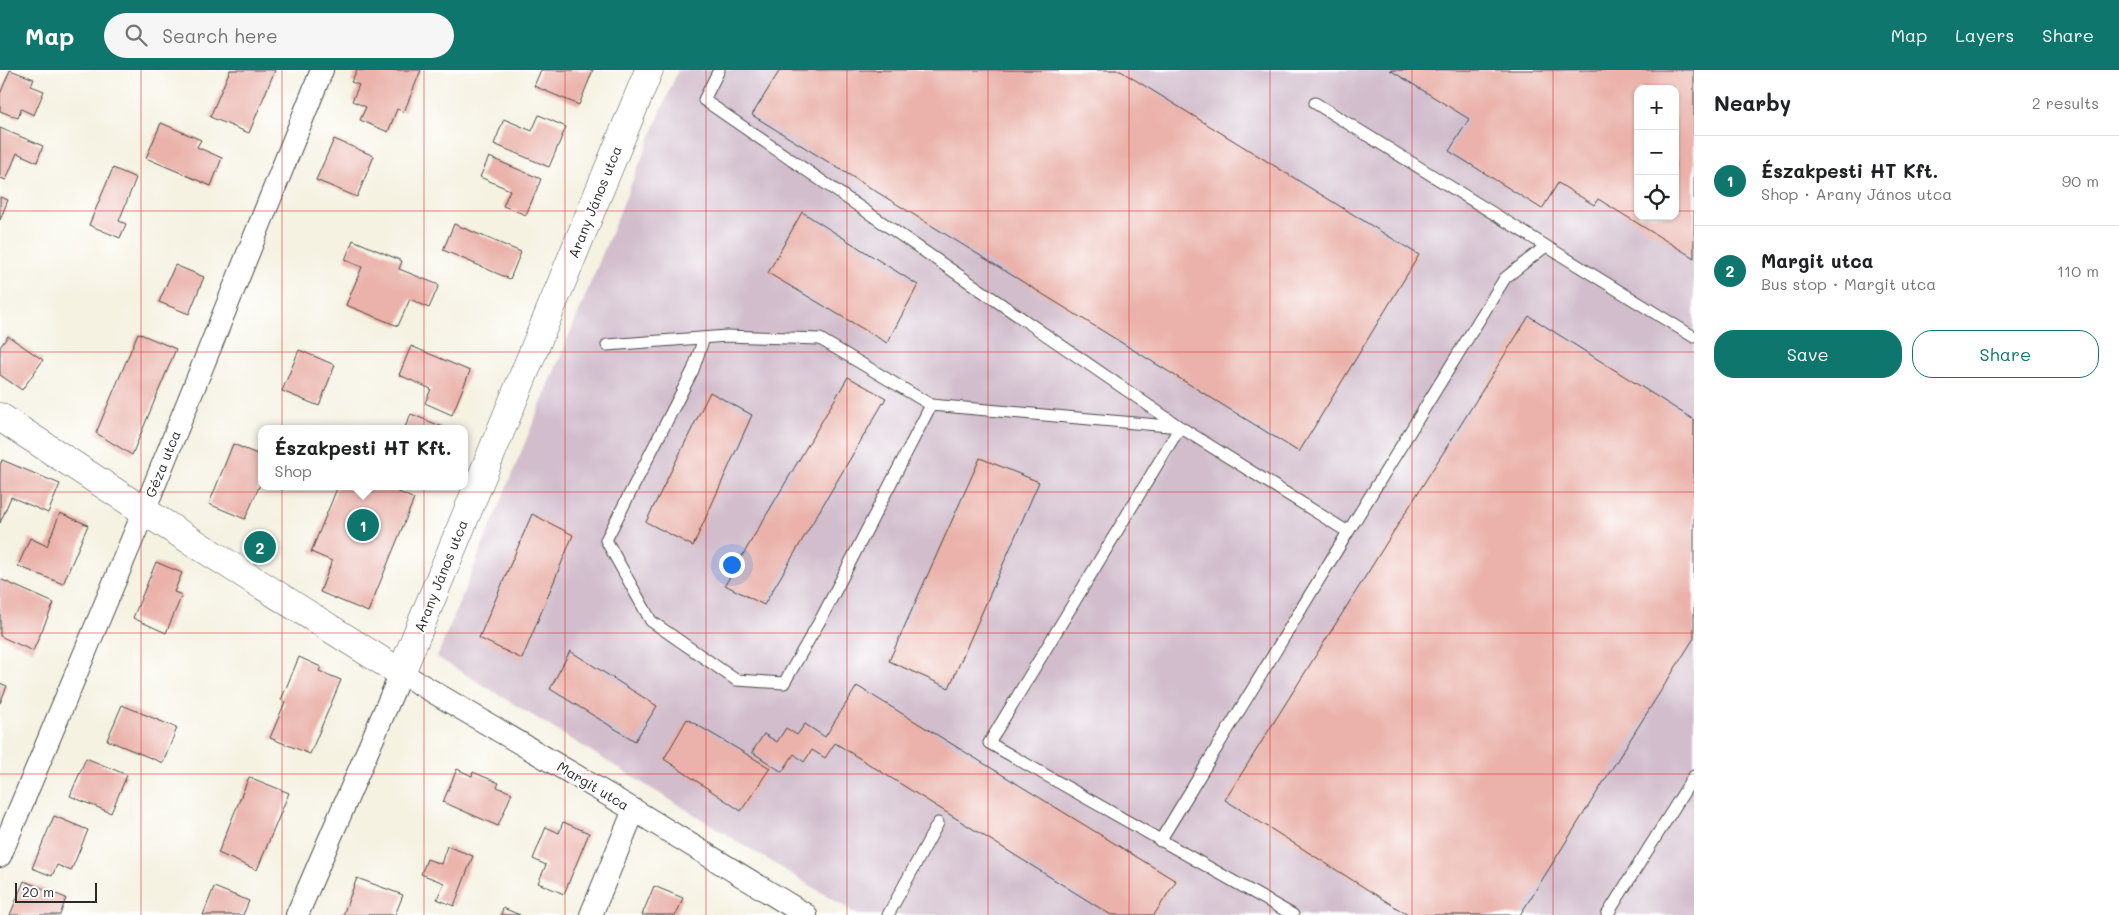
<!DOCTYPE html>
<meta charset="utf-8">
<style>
body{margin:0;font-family:Mali,sans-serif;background:#f6f6f6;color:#202124}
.controls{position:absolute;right:15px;top:15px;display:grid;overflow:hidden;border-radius:10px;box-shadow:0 1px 4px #0004}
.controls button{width:45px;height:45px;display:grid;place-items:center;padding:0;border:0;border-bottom:1px solid #e0e0e0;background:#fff;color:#202124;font:25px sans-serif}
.scale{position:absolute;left:15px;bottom:12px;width:82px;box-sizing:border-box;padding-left:5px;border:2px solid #2b2b2b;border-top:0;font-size:14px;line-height:18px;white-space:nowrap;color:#2b2b2b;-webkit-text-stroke:4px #fff;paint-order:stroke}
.you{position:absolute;left:731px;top:494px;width:18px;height:18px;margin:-12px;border:4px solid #fff;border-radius:50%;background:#1a73e8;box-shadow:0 0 0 8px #1a73e833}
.badge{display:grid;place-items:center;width:32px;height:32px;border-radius:50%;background:#0f766e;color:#fff;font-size:16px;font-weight:700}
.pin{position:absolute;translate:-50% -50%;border:2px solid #fff;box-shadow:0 1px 5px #0006}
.popup{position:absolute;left:258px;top:355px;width:210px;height:65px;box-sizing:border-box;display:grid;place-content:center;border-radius:10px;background:#fff;filter:drop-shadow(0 1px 4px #0005);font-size:16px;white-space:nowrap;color:#757577}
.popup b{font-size:19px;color:#202124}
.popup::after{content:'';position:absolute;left:50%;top:100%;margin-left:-10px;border:10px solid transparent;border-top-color:#fff}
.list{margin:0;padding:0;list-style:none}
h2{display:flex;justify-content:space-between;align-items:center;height:65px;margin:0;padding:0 20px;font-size:21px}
h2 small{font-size:16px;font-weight:400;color:#757577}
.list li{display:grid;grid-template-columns:32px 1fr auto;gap:15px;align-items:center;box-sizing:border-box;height:90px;padding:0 20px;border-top:1px solid #e0e0e0}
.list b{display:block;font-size:19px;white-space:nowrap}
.list p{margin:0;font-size:16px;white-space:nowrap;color:#757577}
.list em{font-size:16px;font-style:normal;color:#757577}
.actions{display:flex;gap:10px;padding:15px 20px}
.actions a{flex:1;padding:11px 0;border:1px solid #0f766e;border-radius:20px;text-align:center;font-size:18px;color:#0f766e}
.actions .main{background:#0f766e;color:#fff}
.icon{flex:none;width:28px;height:28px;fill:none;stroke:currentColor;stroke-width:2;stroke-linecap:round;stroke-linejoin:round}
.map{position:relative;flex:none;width:1694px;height:845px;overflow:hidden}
header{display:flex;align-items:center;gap:30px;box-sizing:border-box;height:70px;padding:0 25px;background:#0f766e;color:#fff}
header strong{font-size:24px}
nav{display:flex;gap:28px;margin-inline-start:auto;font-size:18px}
.search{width:350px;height:45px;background:#f6f6f6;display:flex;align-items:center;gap:12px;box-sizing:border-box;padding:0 18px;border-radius:28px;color:#757577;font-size:19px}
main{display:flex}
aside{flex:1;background:#fff}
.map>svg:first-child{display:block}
.industrial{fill:#d1bdcc;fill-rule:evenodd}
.building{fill:#eab2aa;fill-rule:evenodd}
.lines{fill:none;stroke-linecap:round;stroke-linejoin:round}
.service-casing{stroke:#494946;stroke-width:13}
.minor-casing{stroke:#494946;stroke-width:24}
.tertiary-casing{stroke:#494946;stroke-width:29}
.service{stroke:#fff;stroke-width:11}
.minor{stroke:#fff;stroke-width:22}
.tertiary{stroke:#fff;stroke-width:28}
.grid{fill:none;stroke:#d62828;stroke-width:1;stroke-opacity:0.55}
.labels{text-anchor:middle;stroke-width:4;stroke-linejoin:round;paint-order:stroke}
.street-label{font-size:14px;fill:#2b2b2b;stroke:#fff}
</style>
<header>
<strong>Map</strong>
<div class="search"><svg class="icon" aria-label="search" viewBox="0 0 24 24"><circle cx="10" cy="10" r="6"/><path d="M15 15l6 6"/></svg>Search here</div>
<nav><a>Map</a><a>Layers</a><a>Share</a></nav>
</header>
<main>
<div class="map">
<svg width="1694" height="845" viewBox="0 0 1694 845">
<rect width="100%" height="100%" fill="#fff"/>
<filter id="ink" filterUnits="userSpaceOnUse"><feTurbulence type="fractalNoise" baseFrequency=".02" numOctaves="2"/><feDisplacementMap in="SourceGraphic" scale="10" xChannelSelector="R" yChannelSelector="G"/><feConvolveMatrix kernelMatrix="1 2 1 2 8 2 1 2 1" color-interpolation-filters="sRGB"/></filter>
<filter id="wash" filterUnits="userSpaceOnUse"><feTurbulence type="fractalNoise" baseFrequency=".0096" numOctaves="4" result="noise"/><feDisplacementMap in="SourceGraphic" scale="20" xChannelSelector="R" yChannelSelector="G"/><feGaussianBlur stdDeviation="1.12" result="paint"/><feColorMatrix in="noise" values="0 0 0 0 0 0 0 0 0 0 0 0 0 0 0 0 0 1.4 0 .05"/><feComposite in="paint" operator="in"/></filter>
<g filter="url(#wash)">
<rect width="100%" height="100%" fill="#f5f2e2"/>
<path class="industrial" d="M 678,0 L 1694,0 L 1694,845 L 858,845 L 437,587 ZM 1638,19 L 1675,19 L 1675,146 L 1638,146 Z"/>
<g id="blocks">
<path class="building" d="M 10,0 L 34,9 L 31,16 L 44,21 L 34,45 L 21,39 L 18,48 L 0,41 L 0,24 Z
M 230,0 L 275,0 L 249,63 L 210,47 Z
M 357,0 L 421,0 L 404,42 L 397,39 L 388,62 L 360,50 L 366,37 L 352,31 L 359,15 L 351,12 Z
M 541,0 L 593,0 L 579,35 L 534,16 Z
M 780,0 L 1119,0 L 1419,185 L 1299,382 L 752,45 Z
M 1390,0 L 1694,0 L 1694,188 L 1598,129 L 1594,135 L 1558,113 L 1542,139 L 1449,81 L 1469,49 ZM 1638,19 L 1675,19 L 1675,146 L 1638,146 Z
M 539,45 L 566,57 L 549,97 L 494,74 L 504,49 L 532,61 Z
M 161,53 L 201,70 L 197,77 L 222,88 L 211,116 L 146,88 Z
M 0,58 L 43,76 L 37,92 L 17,83 L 6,110 L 0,108 Z
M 334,69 L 374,86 L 357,127 L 316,110 Z
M 489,87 L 541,109 L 526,145 L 503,136 L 510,120 L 480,107 Z
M 113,98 L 136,108 L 119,151 L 126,154 L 120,168 L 89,155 Z
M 0,127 L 8,130 L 0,150 Z
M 802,142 L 918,215 L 887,273 L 768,203 Z
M 454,154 L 521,182 L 510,209 L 443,180 Z
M 353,170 L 402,191 L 399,199 L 439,215 L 429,238 L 410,229 L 398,256 L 346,235 L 362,197 L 345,190 Z
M 175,195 L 204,207 L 189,244 L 159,232 Z
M 1529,246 L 1694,350 L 1694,568 L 1520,845 L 1408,845 L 1225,730 Z
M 138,263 L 176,279 L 132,385 L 96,363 Z
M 8,266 L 43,290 L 22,320 L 0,305 L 0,277 Z
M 411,276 L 470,301 L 452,345 L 425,333 L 431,319 L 399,305 Z
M 299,280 L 335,295 L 319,336 L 282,321 Z
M 848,307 L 886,328 L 764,535 L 725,515 Z
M 710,322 L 752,345 L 693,476 L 646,452 Z
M 411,344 L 443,357 L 442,359 L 404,359 Z
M 233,374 L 262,386 L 262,410 L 245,449 L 209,434 Z
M 980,388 L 1039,412 L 949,618 L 889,591 Z
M 2,390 L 60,414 L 48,443 L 11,427 L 0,453 L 0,395 Z
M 338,416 L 386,416 L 414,429 L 368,542 L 320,522 L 332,491 L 311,482 Z
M 60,443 L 88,455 L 63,514 L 18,496 L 30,468 L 47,476 Z
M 532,444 L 573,465 L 522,589 L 479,568 Z
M 156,492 L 182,503 L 174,522 L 182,525 L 166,563 L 133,548 Z
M 0,509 L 54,533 L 33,581 L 0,566 Z
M 570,581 L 657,636 L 635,671 L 550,619 Z
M 299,587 L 321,597 L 319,601 L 341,610 L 310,684 L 270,668 L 285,632 L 281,630 Z
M 0,613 L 7,616 L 0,633 Z
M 857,616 L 1176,811 L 1154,845 L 1111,845 L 835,673 L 825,688 L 812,680 L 804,692 L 794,684 L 782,702 L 752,682 L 764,664 L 777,672 L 786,658 L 797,665 L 805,654 L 825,667 Z
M 122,635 L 177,658 L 163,693 L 107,670 Z
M 687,649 L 770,698 L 741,741 L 664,689 Z
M 86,688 L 127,705 L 111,743 L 70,726 Z
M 457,699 L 472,706 L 473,702 L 499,713 L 497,717 L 512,723 L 498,756 L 443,732 Z
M 249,707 L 289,723 L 257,800 L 218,783 Z
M 54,746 L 88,760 L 71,801 L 57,795 L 52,806 L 32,798 Z
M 563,752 L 589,763 L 564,824 L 538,813 L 546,795 L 533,789 L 546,757 L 559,763 Z
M 447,776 L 473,786 L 454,836 L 437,829 L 444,813 L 421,804 L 427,789 L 441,794 Z
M 357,808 L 403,825 L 395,845 L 343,845 Z
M 24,811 L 66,828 L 60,845 L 10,845 Z
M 654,816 L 683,828 L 676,845 L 642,845 Z
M 214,817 L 249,831 L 243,845 L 203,845 Z
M 503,838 L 520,845 L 501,845 Z"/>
</g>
</g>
<g filter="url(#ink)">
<use href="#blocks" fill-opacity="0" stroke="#494946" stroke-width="1"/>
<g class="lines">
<defs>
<path id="service" d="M 719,0 L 704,30 L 1180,357 L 1348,462 L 1505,208 L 1546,176 L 1694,267
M 1315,33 L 1546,176
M 607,275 L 727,266 L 820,269 L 931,335 L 822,547 L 784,613 L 736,610 L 651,551 L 606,470 L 693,300 L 704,268
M 931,335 L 1180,357 L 989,673 L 1293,845
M 1160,771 L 1348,462
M 888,845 L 938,753
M 1607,845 L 1694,706"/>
<path id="minor" d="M 0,786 L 144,441 L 322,0
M 297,845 L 401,603 L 634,740 L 806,845
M 591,845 L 634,740"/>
<path id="tertiary" d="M 0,347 L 144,441 L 401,603 L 649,0"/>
</defs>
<use href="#service" class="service-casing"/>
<use href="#minor" class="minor-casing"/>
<use href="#tertiary" class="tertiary-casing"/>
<use href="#service" class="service"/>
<use href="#minor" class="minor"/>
<use href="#tertiary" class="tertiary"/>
</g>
</g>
<path class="grid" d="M 141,0 L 141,845M 282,0 L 282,845M 424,0 L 424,845M 565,0 L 565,845M 706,0 L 706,845M 847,0 L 847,845M 988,0 L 988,845M 1129,0 L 1129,845M 1270,0 L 1270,845M 1412,0 L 1412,845M 1553,0 L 1553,845M 0,141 L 1638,141M 1675,141 L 1694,141M 0,282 L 1694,282M 0,422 L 1694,422M 0,563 L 1694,563M 0,704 L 1694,704"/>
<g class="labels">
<g class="street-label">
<text transform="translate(595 132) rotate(-68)" y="5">Arany János utca</text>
<text transform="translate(163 394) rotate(-68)" y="5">Géza utca</text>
<text transform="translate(441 506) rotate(-68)" y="5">Arany János utca</text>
<text transform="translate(593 716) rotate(31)" y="5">Margit utca</text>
</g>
</g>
</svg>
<div class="controls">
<button>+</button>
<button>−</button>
<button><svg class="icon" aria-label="locate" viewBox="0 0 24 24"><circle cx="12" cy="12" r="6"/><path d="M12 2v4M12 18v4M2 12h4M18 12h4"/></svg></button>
</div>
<div class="scale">20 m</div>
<div class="you"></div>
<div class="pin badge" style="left:363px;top:455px">1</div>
<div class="popup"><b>Északpesti HT Kft.</b>Shop</div>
<div class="pin badge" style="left:260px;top:477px">2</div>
</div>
<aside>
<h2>Nearby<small>2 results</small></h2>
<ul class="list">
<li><span class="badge">1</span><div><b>Északpesti HT Kft.</b><p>Shop · Arany János utca</p></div><em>90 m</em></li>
<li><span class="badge">2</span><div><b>Margit utca</b><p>Bus stop · Margit utca</p></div><em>110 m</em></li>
</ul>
<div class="actions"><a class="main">Save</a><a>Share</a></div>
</aside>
</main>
